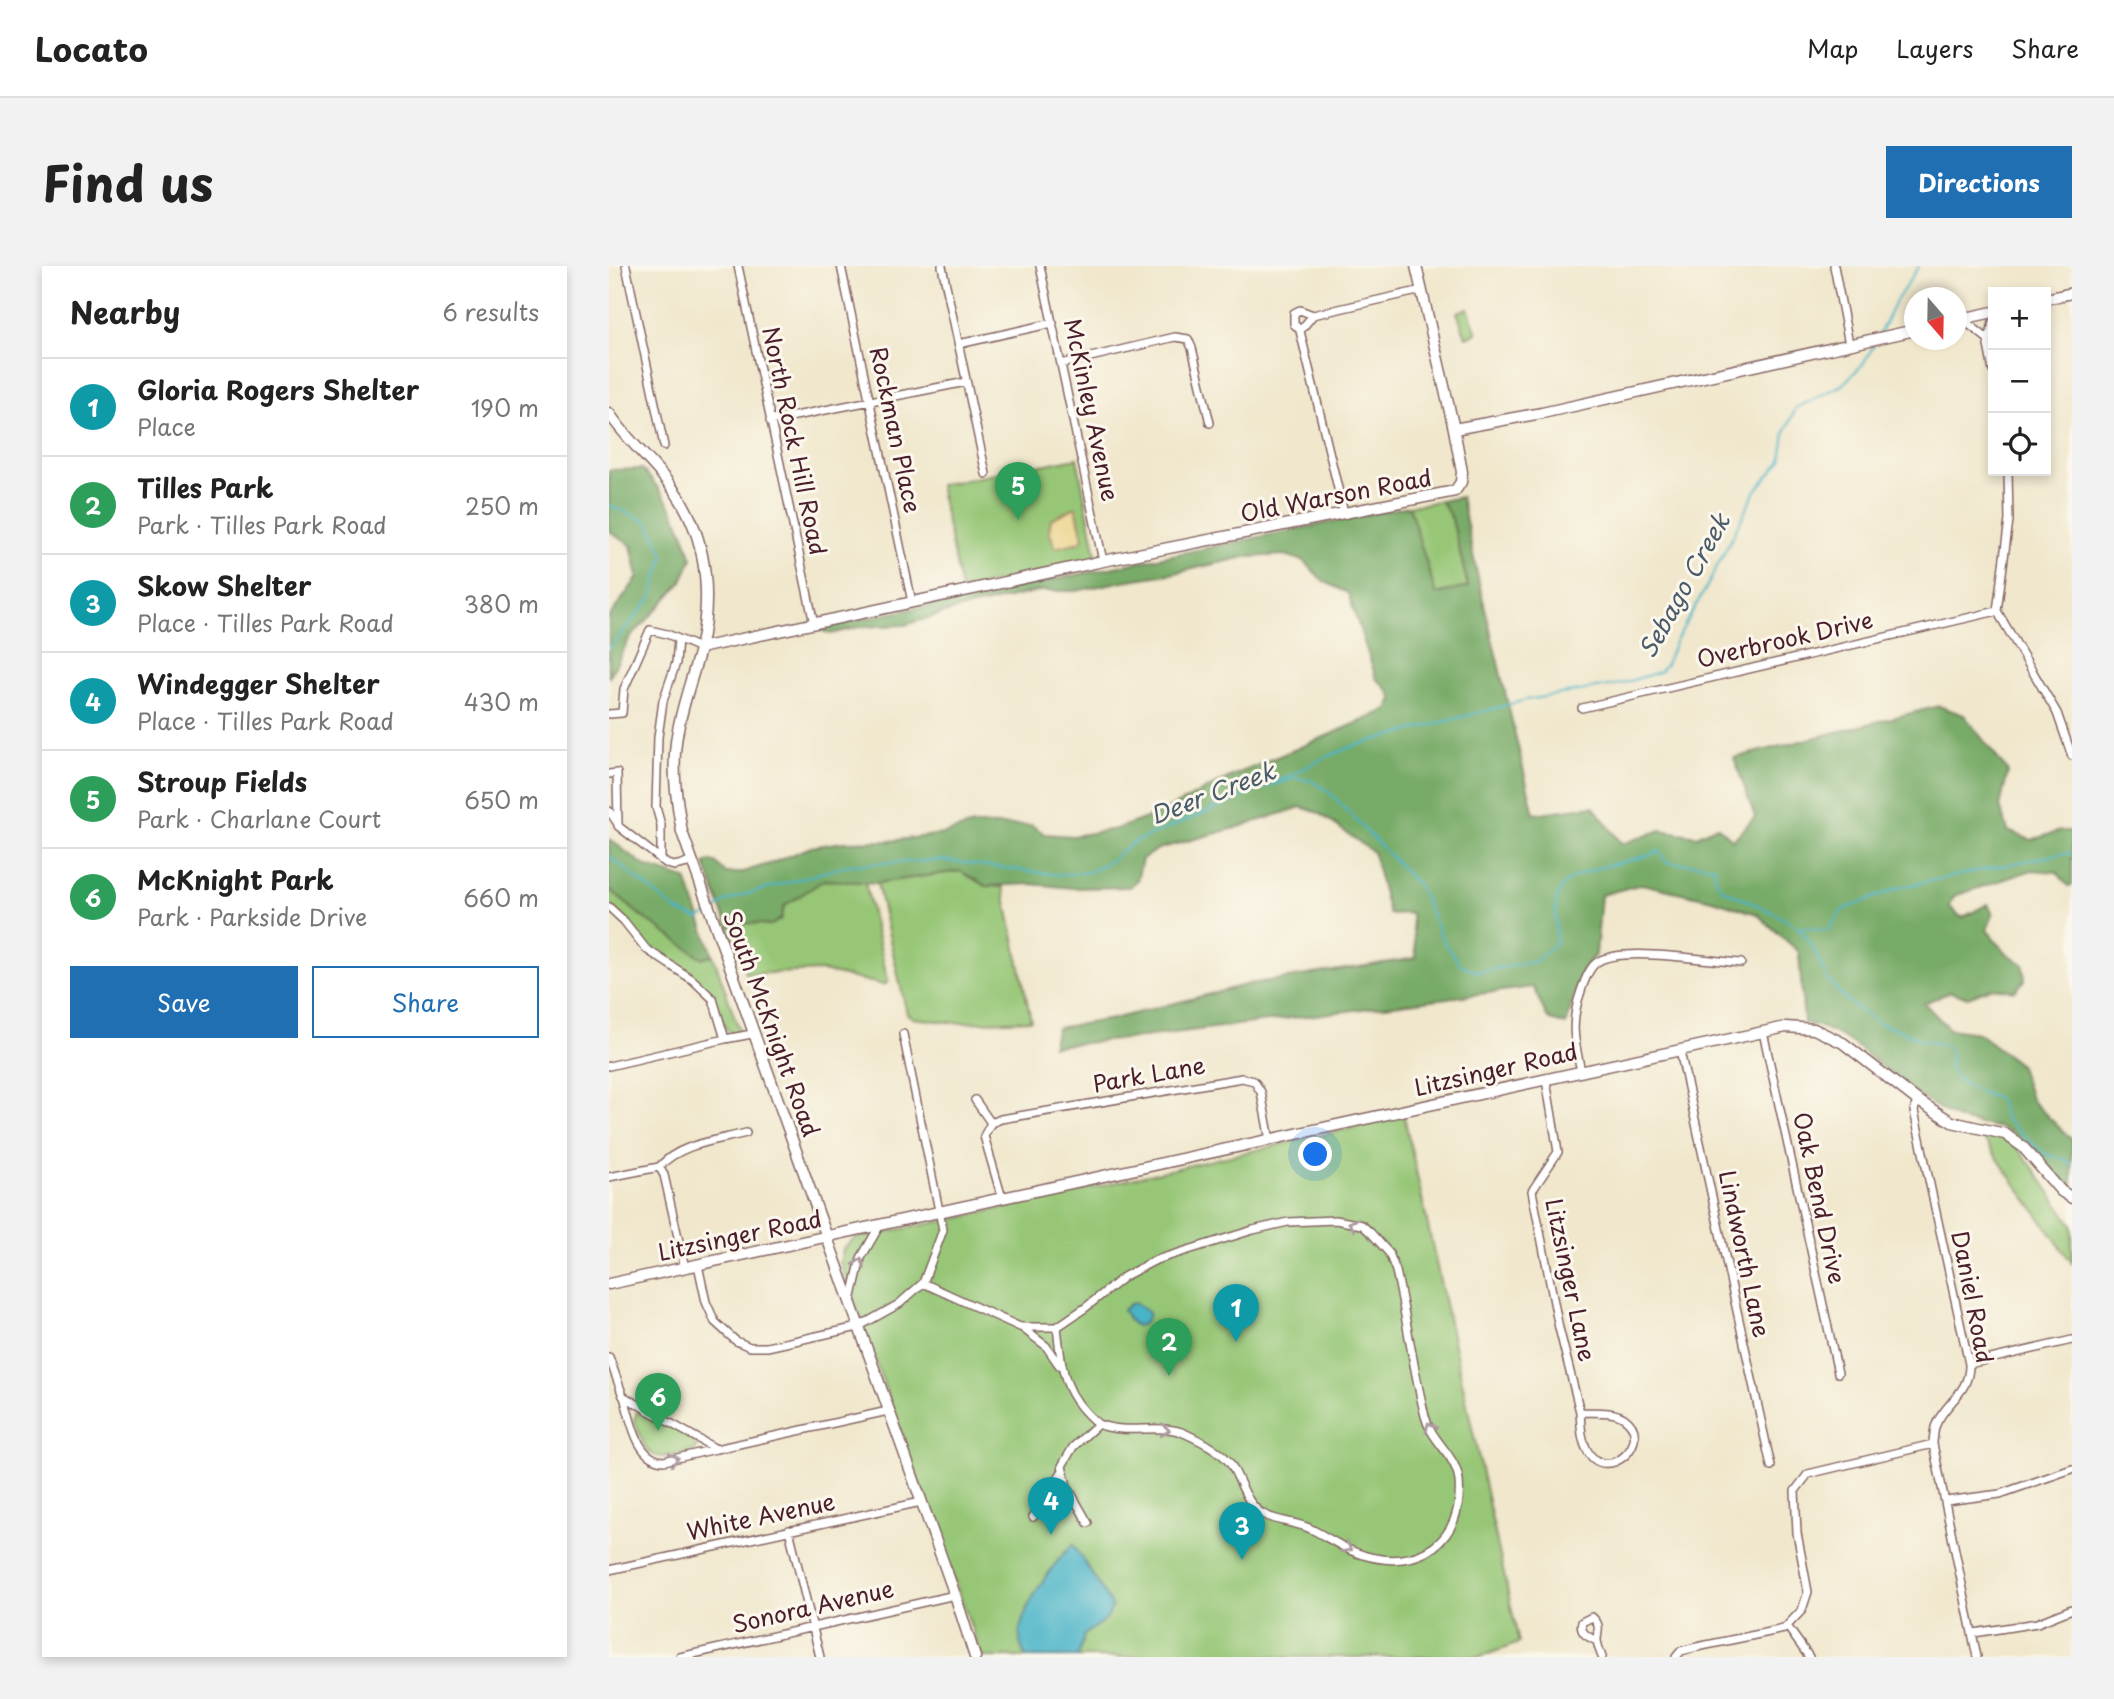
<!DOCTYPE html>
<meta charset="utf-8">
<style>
body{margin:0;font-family:"Playpen Sans",sans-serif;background:#f2f2f2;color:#222}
.controls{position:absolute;right:21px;top:21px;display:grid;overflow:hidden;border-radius:0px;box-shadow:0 4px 10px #0003}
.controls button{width:63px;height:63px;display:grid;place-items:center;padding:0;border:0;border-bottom:2px solid #e0e0e0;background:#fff;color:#222;font:35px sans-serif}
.compass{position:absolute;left:1295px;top:21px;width:63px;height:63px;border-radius:50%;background:#fff;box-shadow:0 4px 10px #0003;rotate:160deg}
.you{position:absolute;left:707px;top:889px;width:24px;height:24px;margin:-18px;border:5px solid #fff;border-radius:50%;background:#1a73e8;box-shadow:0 0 0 10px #1a73e833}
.badge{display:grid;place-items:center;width:46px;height:46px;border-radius:50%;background:#1f6fb2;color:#fff;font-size:23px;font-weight:700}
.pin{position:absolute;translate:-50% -58px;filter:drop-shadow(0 2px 4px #0008)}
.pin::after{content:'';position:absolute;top:37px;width:24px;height:21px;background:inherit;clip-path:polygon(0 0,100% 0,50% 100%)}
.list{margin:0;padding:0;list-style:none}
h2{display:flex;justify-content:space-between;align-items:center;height:91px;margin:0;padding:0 28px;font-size:30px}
h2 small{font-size:23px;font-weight:400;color:#767676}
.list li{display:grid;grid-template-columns:46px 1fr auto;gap:21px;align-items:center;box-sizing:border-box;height:98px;padding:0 28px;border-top:2px solid #e0e0e0}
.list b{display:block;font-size:26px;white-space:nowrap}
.list p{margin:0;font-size:23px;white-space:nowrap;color:#767676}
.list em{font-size:23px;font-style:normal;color:#767676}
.actions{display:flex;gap:14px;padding:21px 28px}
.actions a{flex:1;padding:16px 0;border:2px solid #1f6fb2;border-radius:0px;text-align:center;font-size:24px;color:#1f6fb2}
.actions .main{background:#1f6fb2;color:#fff}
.icon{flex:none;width:38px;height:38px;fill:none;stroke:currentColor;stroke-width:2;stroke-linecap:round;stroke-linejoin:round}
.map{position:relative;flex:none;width:1463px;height:1391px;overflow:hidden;border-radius:0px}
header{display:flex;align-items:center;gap:42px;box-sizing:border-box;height:98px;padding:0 35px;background:#fff;border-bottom:2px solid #e0e0e0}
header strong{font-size:33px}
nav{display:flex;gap:38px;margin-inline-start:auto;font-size:24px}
.intro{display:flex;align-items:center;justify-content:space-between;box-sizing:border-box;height:168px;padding:0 42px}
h1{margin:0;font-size:49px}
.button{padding:18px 32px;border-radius:0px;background:#1f6fb2;color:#fff;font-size:24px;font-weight:700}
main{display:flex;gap:42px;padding:0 42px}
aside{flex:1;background:#fff;border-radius:0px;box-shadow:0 4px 10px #0003}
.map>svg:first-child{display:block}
.green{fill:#96c676;stroke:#707250;stroke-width:2}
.forest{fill:#78ab67;stroke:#616549;stroke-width:2}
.sand{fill:#eeda9e;stroke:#9c7c64;stroke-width:2}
.water{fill:#49b4c7;stroke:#4a6a79;stroke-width:2}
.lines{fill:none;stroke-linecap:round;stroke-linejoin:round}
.stream{stroke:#49b4c7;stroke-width:2}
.street-casing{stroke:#846563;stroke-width:10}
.secondary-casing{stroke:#846563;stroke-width:13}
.street{stroke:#fff;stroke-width:7}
.secondary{stroke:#fff;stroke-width:10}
.oneway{stroke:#ae9aa0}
.labels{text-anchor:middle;stroke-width:6;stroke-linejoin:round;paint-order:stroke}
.street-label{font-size:23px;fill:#4a1f2b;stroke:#fbf7ec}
.water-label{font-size:24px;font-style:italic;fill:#4a5b69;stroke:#fbf7ec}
</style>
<header>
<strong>Locato</strong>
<nav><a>Map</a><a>Layers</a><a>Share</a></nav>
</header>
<div class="intro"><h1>Find us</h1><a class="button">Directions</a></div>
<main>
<aside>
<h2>Nearby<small>6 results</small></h2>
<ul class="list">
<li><span class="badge" style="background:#0f9aa8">1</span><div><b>Gloria Rogers Shelter</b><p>Place</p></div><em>190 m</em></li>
<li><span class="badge" style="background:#2e9e5b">2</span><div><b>Tilles Park</b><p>Park · Tilles Park Road</p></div><em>250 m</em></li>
<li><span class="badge" style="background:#0f9aa8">3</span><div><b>Skow Shelter</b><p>Place · Tilles Park Road</p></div><em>380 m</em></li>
<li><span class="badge" style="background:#0f9aa8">4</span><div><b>Windegger Shelter</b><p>Place · Tilles Park Road</p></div><em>430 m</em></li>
<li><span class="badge" style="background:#2e9e5b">5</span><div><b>Stroup Fields</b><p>Park · Charlane Court</p></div><em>650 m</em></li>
<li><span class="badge" style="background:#2e9e5b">6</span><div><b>McKnight Park</b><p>Park · Parkside Drive</p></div><em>660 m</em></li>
</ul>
<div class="actions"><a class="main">Save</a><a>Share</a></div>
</aside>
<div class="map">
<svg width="1463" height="1391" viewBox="0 0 1463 1391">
<rect width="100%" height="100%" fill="#fbf7ec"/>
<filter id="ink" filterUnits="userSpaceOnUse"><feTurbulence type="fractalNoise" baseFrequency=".0143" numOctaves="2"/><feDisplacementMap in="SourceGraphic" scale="14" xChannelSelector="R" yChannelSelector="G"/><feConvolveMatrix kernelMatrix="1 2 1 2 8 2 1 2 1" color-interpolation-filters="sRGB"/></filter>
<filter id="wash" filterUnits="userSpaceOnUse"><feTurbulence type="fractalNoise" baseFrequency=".00686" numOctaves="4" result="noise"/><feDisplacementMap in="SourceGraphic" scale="28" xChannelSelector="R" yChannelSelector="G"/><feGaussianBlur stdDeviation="1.57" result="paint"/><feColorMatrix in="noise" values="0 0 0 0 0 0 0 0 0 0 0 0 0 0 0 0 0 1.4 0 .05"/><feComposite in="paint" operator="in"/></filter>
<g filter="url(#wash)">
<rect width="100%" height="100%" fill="#f0e7cc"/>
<path class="green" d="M 859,42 L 868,67 L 857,71 L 848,46 Z
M 468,192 L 487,289 L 485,295 L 352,324 L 330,219 Z
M 832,235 L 843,253 L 859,321 L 826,328 L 800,240 Z
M 351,605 L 377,620 L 394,621 L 422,754 L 347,757 L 304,752 L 298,748 L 268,617 Z
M 215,614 L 256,616 L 279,716 L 275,719 L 213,705 L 137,708 L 119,661 L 139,657 L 162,659 L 172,653 L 175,640 Z
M 0,623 L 32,650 L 93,692 L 104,689 L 131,767 L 125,768 L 117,763 L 100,725 L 42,684 L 0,638 Z
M 795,850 L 910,1377 L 871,1391 L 373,1391 L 231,997 L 234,983 L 246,972 L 355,951 Z
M 1369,865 L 1388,869 L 1406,879 L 1425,903 L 1463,959 L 1463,997 Z
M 28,1146 L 35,1146 L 86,1175 L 87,1184 C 43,1196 40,1196 25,1153 Z"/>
<path class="forest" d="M 33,203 C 60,232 72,256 83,293 L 72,317 L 20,373 L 0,412 L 0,351 L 29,311 L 22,279 L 0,265 L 0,204 Z
M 852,231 L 870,317 L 925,548 L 984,540 L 1013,578 L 1052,564 L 1088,570 L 1108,560 L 1124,574 L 1146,551 L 1125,492 L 1330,440 L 1355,449 L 1399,506 L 1391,540 L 1399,565 L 1422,574 L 1451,565 L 1463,565 L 1463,619 L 1459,620 L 1448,606 L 1423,604 L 1345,630 L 1341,641 L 1353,652 L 1379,638 L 1384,649 L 1378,664 L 1396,686 L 1414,698 L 1416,714 L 1406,725 L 1382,722 L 1359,731 L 1341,726 L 1315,737 L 1340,763 L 1369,767 L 1410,798 L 1423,835 L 1463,874 L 1463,926 L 1406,869 C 1388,856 1364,861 1345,851 C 1331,843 1316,835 1303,825 C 1270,801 1237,762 1195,757 L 1190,686 L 1148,648 L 1104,634 L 1033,618 L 992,629 L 987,688 L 973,703 L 957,759 L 939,753 L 924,721 L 526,772 L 443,780 L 448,762 L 504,753 L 640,718 L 807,692 L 802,647 L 780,648 L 764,586 L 710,547 L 692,541 L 630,561 L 549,583 L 533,593 L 528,614 L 521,621 L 464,622 L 422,618 L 377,620 L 351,605 L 268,617 L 215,614 L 175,640 L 172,653 L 162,659 L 139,657 L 119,661 L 96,598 L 101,595 L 107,597 L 117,607 L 131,607 L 163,597 L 202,581 L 234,576 L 281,575 L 334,568 L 364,559 L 422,559 L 436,568 L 464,570 L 507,563 L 549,548 L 623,510 L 760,452 L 779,443 L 784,433 L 780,425 L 767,412 L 739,327 L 714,315 L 695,295 L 676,289 L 636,291 L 566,307 L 514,315 L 467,325 L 430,325 L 342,345 L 296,359 L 250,361 L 222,368 L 214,365 L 216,361 L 800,240 L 827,328 L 859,321 L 843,253 L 832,235 Z
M 0,573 L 36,600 L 77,613 L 104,689 L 93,692 L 32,650 L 0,623 Z"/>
<path class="sand" d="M 467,241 L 474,272 L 471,276 L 446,282 L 440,264 L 442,253 Z"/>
<path class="water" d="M 526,1037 L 540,1047 C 538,1055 535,1059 527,1060 L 520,1054 L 514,1044 L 521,1038 Z
M 464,1278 L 503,1340 L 498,1352 L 475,1369 L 469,1391 L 417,1391 C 415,1386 411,1380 411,1375 C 408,1345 444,1298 464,1278 Z"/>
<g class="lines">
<path class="stream" d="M 1270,69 L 1285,38 L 1310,0
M 0,239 L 39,256 L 55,288 L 43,331 L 0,382
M 667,517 L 713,493 L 747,479 L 917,434 L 1011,418 L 1050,406 L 1057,398 L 1066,376 L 1098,320 L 1147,224 L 1172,195 L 1176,166 L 1187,142 L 1233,119 L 1254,98 L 1266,77
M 0,590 L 68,645 L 90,653 L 100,648
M 105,645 L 116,636 L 131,630 L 240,599 L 331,594 L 450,609 L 480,606 L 501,595 L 523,577 L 659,520 L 687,512 L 703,515 L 719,525 L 809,619 L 836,678 L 851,698 L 869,706 L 927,695 L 947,676 C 947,663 945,636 950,626 C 960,601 1026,597 1050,585 L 1057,596 C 1073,599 1091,596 1106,601 L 1106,612 L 1113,623 L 1165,647 L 1190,662 L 1205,683 L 1218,713 L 1236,733 L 1267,756 L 1296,766 L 1312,774 L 1336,779 L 1343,788 C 1342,792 1341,795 1341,799 C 1341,816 1377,829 1390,833 L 1396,852 L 1413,868 L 1436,888 L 1455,893 L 1463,898
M 1191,662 L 1219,664 L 1233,644 L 1292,621 L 1455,587 L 1463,588"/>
</g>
</g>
<g filter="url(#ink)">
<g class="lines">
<defs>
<path id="street" d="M 17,0 L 55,180
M 129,0 L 205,358
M 232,0 L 303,336
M 333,0 L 377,208
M 431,0 L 494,295
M 1225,0 L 1240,78
M 1353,53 L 1380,74
M 1384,56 L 1379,79 L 1384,105
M 691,64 L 685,58 L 685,47 L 691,44 L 704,49
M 350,78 L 444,57
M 452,98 L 566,71 L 579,73 L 583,82 L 601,157
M 161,155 L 357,116
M 1399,205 L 1400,254 L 1388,345 L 1448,447 L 1463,490
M 735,247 L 691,65 L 704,49 L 813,24
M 973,442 L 1388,345
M 0,448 L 13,447 L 15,423 L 41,364 L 58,368 L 91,382
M 0,508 L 8,507 L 9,560 L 58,598 L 65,600 L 83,596
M 0,545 L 9,558
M 52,594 L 52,559 L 47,541 L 49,471 L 54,435 L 67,397 L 69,373
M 0,641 L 15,655 L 37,683 L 84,714 L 104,733 L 116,773 L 143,768
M 1154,766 L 1229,1107
M 1071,785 L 1162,1200
M 0,800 L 116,773
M 972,805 C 965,774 961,756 972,725 C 975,716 980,702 987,697 C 1008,679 1102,695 1132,697
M 937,814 L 949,886 L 923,925 L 950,1062 L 971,1146
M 366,834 L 382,857
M 1308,834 L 1305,845 L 1360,1098 C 1361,1128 1335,1136 1326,1161 C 1325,1167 1324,1173 1324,1178 L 1368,1391
M 50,901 C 72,877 106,875 137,867
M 0,911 L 50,901 L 55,909 L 76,1002
M 393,932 L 375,870 L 382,857 L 392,853 L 633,812 L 645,815 L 652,826 L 661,874
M 89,999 L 97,1036 L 106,1056 L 127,1075 L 141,1081 L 158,1081 L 249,1061 L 290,1038 L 314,1017 L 334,964 L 294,768
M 314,1017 L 411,1061 L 448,1061 L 476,1042 L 516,1010 L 547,994 L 644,964 L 679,956 L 727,954 L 753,959 L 762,967 L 780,987 L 787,1005 C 798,1053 804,1102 816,1150 C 822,1175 848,1190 850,1215 C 855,1275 810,1306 754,1289 C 735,1284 719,1271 702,1263 C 688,1256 670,1256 656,1249 C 637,1240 632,1214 621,1197 C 611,1184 592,1175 577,1168 C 552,1156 519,1170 489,1158
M 242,1035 L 252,992 L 271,959
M 412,1061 L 437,1080 L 450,1099
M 448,1061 C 453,1104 454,1129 489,1158 L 464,1181 L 453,1200 L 458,1220 L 479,1257
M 0,1091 L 14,1130 L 107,1183 L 279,1145
M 1360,1098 L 1463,1074
M 15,1131 C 22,1153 27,1194 55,1195 L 107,1183
M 971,1146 C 984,1147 1003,1144 1015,1152 C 1047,1174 997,1220 978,1184 C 972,1173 972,1159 971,1146 Z
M 1337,1235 L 1391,1228 L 1463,1203
M 424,1251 L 453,1206
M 180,1264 L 211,1391
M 0,1304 L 312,1236
M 1178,1360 L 1200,1391
M 1365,1367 L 1428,1357 L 1463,1343
M 988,1375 C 979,1371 970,1367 973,1356 L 983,1351 C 992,1359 989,1363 988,1373 C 988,1379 991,1385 993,1391
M 71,1391 L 346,1329
M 1067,1391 L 1072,1385 L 1088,1381 L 1175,1363 L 1193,1344 L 1199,1326 L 1188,1267 L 1186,1225 L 1199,1208 L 1324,1178"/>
<path id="secondary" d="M 1437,33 L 1463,27
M 1348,54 L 1384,46
M 0,147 C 22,180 54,204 74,238 C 99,282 102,335 91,383 C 83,414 71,444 67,476 C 63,506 68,537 73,566 L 346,1329 L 366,1391
M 845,163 L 933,147 L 1306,64
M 91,382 L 494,295 L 846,225 L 852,216 L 853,206 L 845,163 L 807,0
M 0,1018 L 1177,761 L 1205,763 L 1234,777 L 1308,834 L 1343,856 L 1396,868 L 1414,881 L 1452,925 L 1463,932"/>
</defs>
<use href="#street" class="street-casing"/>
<use href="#secondary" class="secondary-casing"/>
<use href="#street" class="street"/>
<use href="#secondary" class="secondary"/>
</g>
<defs><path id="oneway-chevron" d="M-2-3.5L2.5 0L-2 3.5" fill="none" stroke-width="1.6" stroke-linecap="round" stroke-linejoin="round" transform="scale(1.75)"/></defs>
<g class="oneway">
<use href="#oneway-chevron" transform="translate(744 958) rotate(-163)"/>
<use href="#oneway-chevron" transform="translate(251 997) rotate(-70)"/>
<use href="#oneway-chevron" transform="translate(821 1161) rotate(-115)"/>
<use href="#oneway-chevron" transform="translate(556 1164) rotate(4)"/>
<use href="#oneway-chevron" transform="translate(65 1193) rotate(-12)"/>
<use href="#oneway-chevron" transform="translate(738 1282) rotate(27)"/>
</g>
</g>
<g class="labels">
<g class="street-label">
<text transform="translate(482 144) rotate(78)" y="8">McKinley Avenue</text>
<text transform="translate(286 164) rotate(78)" y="8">Rockman Place</text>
<text transform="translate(185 175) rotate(78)" y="8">North Rock Hill Road</text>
<text transform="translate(727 230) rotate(-11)" y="8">Old Warson Road</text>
<text transform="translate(1176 374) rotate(-13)" y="8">Overbrook Drive</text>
<text transform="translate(162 758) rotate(70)" y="8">South McKnight Road</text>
<text transform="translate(887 804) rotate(-13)" y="8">Litzsinger Road</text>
<text transform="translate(540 809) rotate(-10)" y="8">Park Lane</text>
<text transform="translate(1210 932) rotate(78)" y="8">Oak Bend Drive</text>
<text transform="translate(131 970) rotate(-12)" y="8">Litzsinger Road</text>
<text transform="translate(1135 988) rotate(78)" y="8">Lindworth Lane</text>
<text transform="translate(961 1014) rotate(78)" y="8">Litzsinger Lane</text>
<text transform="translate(1363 1031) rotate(79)" y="8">Daniel Road</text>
<text transform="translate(152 1251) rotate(-12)" y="8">White Avenue</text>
<text transform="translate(204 1341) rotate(-13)" y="8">Sonora Avenue</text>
</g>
<g class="water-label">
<text transform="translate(1076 320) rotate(-61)" y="8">Sebago Creek</text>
<text transform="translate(604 528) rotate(-21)" y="8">Deer Creek</text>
</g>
</g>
</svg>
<div class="controls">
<button>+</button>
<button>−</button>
<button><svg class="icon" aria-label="locate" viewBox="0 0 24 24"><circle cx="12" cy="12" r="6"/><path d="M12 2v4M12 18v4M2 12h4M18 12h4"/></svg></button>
</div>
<svg class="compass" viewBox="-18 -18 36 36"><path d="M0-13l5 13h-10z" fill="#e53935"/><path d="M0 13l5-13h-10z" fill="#767676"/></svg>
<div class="you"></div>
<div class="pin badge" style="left:627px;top:1076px;background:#0f9aa8">1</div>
<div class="pin badge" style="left:560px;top:1110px;background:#2e9e5b">2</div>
<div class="pin badge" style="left:633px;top:1294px;background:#0f9aa8">3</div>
<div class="pin badge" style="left:442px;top:1269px;background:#0f9aa8">4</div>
<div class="pin badge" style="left:409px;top:254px;background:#2e9e5b">5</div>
<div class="pin badge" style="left:49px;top:1165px;background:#2e9e5b">6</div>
</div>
</main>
